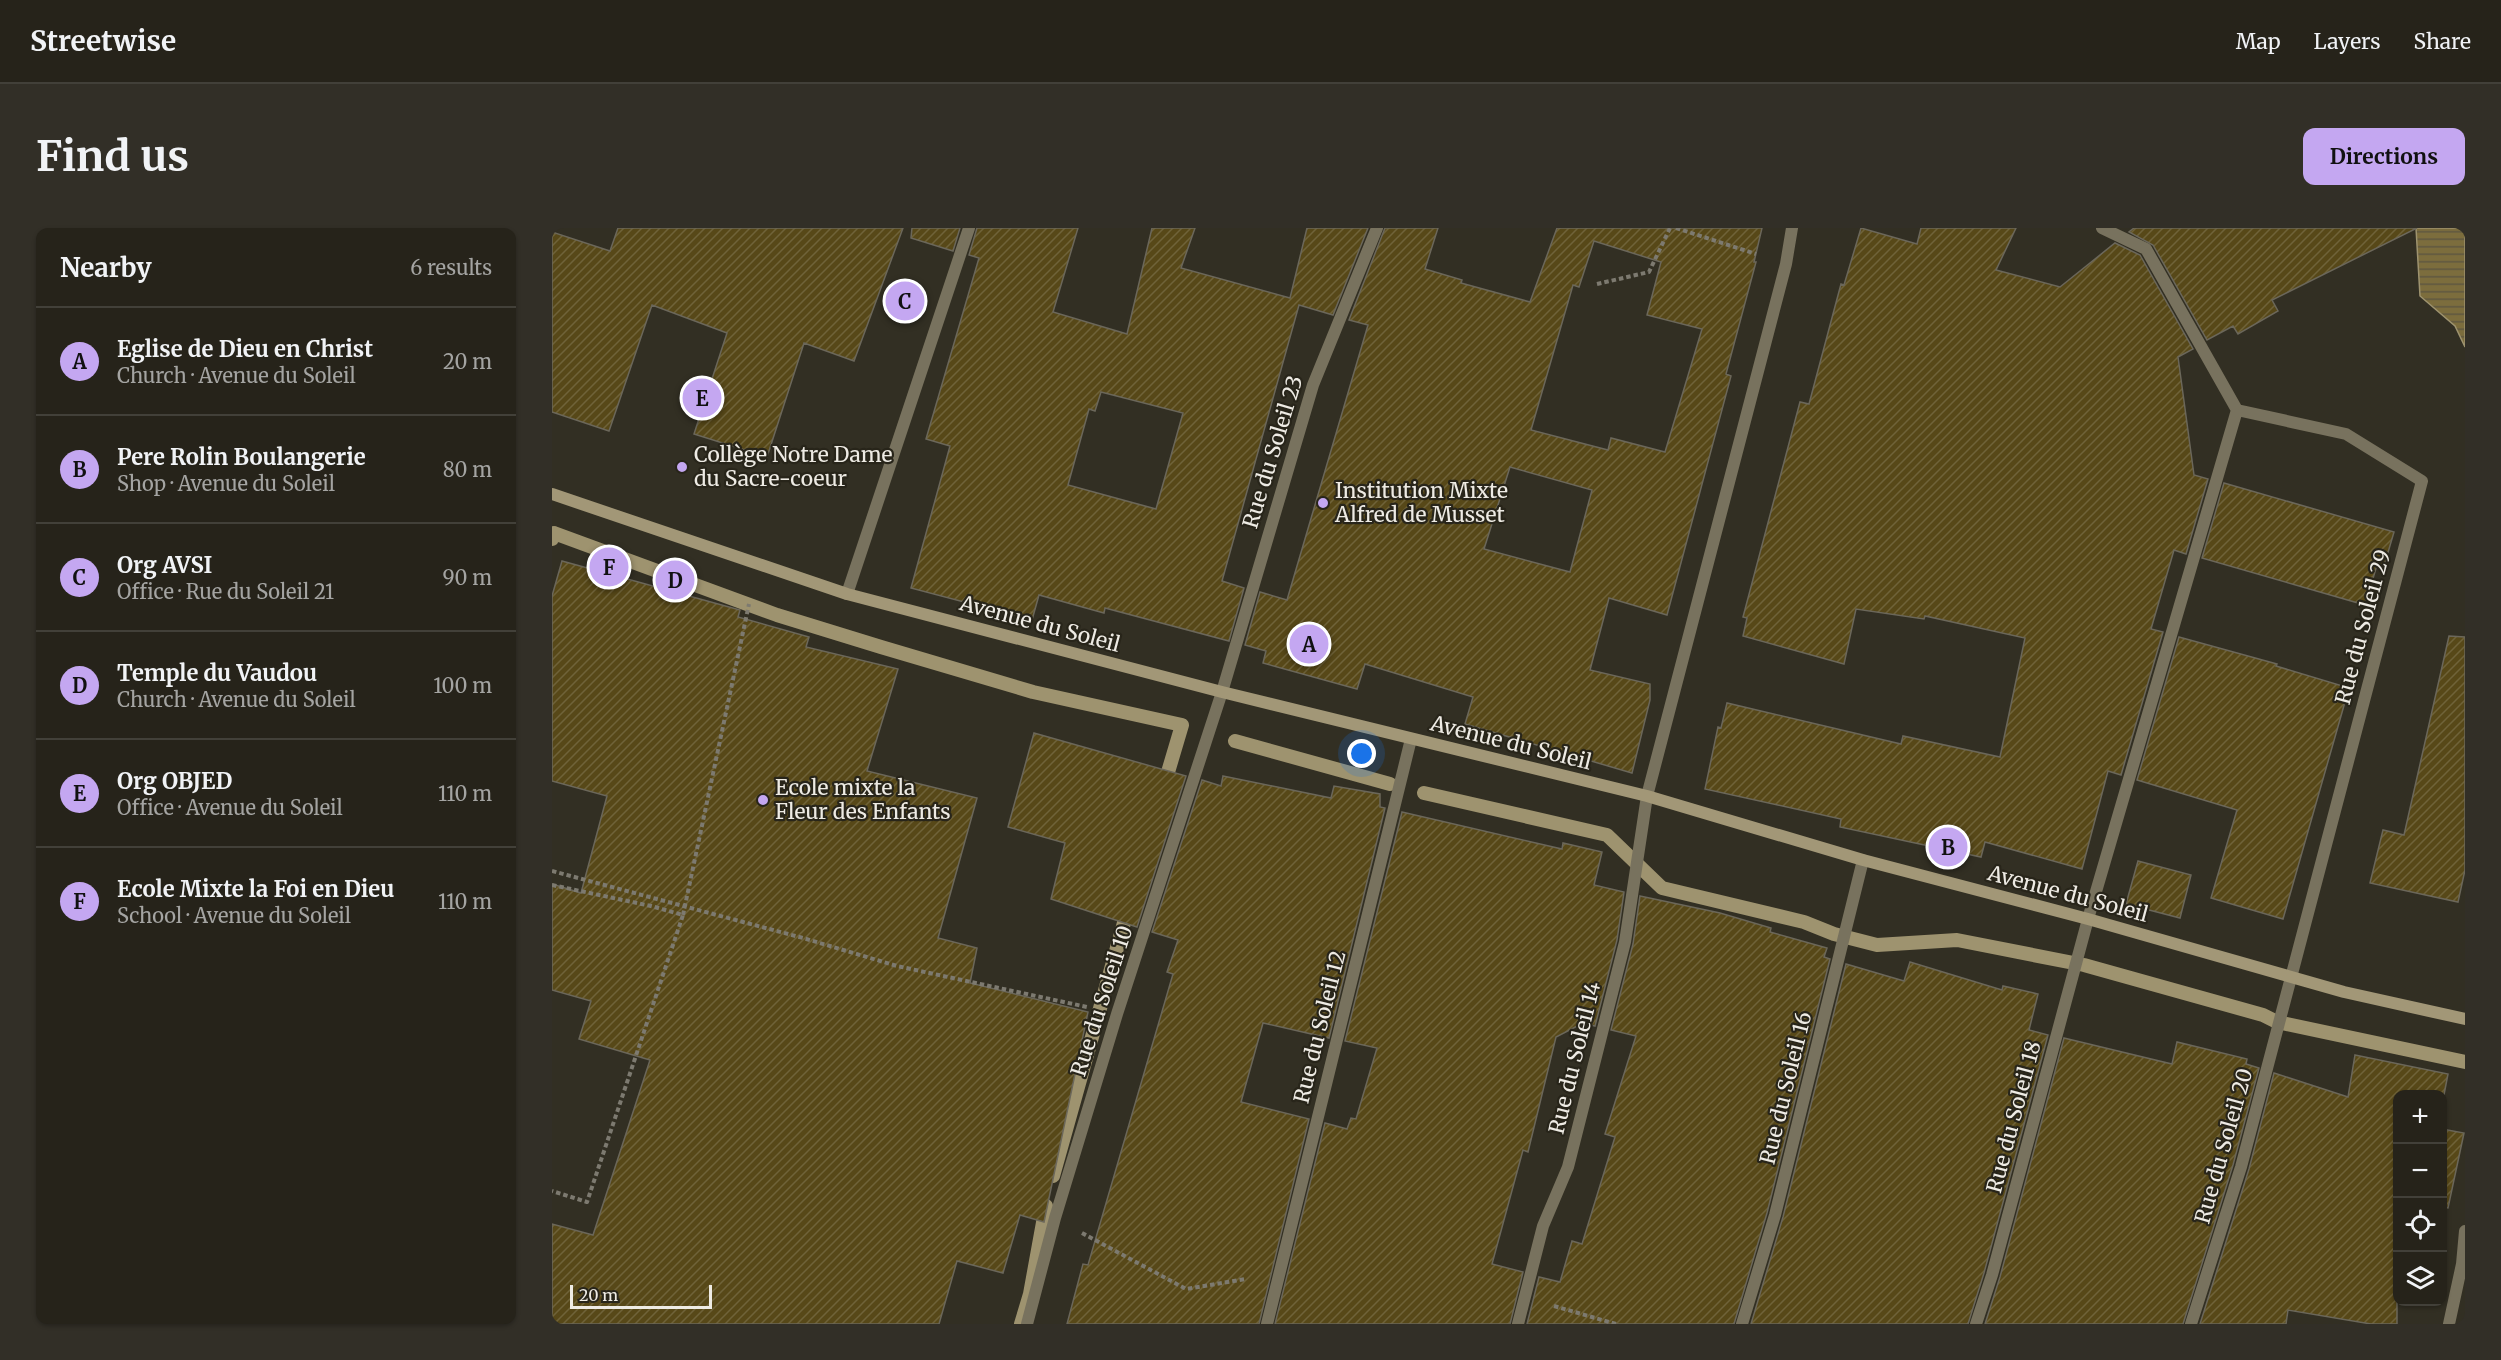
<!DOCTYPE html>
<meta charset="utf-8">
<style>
body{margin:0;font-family:Merriweather,serif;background:#322f27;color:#f1f3f6}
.controls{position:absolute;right:18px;bottom:18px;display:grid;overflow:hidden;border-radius:12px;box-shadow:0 2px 4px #0004}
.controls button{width:54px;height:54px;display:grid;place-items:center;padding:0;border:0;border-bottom:2px solid #424039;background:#26231a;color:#f1f3f6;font:30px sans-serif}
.scale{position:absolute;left:18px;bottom:15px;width:142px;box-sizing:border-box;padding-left:6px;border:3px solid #eeebe4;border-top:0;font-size:16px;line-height:21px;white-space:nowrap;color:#eeebe4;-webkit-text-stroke:4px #28251a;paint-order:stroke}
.you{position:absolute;left:810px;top:526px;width:21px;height:21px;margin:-15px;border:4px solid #fff;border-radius:50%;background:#1a73e8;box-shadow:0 0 0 9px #1a73e833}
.badge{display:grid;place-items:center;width:39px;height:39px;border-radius:50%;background:#c4a7f1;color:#111;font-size:20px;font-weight:700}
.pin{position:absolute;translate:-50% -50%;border:3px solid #fff;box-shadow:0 2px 6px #0006}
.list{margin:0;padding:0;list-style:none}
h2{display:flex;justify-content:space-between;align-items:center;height:78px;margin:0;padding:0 24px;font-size:26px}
h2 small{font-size:20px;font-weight:400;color:#a4a4a2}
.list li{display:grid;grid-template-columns:39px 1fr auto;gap:18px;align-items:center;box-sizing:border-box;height:108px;padding:0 24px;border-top:2px solid #424039}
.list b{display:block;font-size:22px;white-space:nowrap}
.list p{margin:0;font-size:20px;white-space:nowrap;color:#a4a4a2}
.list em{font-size:20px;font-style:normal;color:#a4a4a2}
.icon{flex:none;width:33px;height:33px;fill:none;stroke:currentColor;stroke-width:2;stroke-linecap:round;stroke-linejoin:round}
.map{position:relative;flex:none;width:1913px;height:1096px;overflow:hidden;border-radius:12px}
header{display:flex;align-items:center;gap:36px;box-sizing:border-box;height:84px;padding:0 30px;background:#26231a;border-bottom:2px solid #424039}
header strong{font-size:28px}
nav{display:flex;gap:33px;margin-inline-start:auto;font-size:21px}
.intro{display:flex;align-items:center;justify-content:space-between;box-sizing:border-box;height:144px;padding:0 36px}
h1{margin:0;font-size:42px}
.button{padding:15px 27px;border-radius:12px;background:#c4a7f1;color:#111;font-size:21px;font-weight:700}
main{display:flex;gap:36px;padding:0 36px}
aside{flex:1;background:#26231a;border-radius:12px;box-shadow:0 2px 4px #0004}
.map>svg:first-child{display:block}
.water{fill:url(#water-rules);stroke:#9e936f;stroke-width:1.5}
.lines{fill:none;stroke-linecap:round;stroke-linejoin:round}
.stream{stroke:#9e936f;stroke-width:14}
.building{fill:url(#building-hatch);stroke:#6b675a;stroke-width:1.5;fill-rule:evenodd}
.path{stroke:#7d7a70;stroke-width:4;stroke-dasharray:4.5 3;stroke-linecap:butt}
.street{stroke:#78725e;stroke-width:12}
.secondary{stroke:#a29777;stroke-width:12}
.poi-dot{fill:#c4a7f1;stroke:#28251a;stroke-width:2}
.labels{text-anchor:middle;stroke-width:4.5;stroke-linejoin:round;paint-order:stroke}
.street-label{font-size:21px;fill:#eeebe4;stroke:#28251a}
.poi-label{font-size:21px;fill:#eeebe4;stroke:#28251a;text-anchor:start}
</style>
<header>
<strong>Streetwise</strong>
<nav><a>Map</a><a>Layers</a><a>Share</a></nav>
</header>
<div class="intro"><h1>Find us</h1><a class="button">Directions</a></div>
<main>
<aside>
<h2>Nearby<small>6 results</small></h2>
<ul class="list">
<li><span class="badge">A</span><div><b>Eglise de Dieu en Christ</b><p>Church · Avenue du Soleil</p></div><em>20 m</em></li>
<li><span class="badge">B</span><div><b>Pere Rolin Boulangerie</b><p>Shop · Avenue du Soleil</p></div><em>80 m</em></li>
<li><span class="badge">C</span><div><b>Org AVSI</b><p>Office · Rue du Soleil 21</p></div><em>90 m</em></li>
<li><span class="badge">D</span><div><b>Temple du Vaudou</b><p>Church · Avenue du Soleil</p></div><em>100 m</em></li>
<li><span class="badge">E</span><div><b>Org OBJED</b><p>Office · Avenue du Soleil</p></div><em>110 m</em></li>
<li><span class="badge">F</span><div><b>Ecole Mixte la Foi en Dieu</b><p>School · Avenue du Soleil</p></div><em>110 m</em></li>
</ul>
</aside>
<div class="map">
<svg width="1913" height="1096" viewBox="0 0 1913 1096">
<defs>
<pattern id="water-rules" width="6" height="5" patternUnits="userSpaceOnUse" patternTransform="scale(1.5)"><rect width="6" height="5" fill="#7c6d3d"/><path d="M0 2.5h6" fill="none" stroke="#5f5841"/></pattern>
<pattern id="building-hatch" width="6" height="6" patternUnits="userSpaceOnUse" patternTransform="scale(1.5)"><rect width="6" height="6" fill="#574818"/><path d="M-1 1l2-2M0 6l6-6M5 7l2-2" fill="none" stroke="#6f6339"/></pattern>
</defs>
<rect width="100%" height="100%" fill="#322f23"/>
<path class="water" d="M 1864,0 L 1913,0 L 1913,119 L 1903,98 L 1868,68 Z"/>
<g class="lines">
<path class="stream" d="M 0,311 L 2,305 L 225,387 L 329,419 L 481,464 L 630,497 L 611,561
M 683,513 L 838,556
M 872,565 L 1055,607 L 1110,660 L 1252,694 L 1282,706 L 1325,717 L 1405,712 L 1532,737 L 1711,787 L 1725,794 L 1913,834
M 501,948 L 577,677
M 469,1096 L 478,1066 L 494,978"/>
</g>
<path class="building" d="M 66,0 L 351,0 L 302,133 L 252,115 L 215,229 L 142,206 L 175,105 L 100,77 L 57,203 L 0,184 L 0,4 L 58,23 Z
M 360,0 L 408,0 L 401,23 L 359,10 Z
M 425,0 L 526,0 L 501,84 L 575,106 L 600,0 L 643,0 L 629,40 L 738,70 L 755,0 L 816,0 L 781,87 L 747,77 L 670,353 L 692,360 L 677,413 L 553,380 L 552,385 L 487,367 L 480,392 L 359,360 L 398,218 L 374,211 L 427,30 L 417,27 ZM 549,164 L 631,185 L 604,281 L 516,257 L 537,181 L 543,183 Z
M 833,0 L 886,0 L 873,41 L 910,52 L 909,55 L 978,74 L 1005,0 L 1210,0 L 1202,34 L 1204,34 L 1174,146 L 1179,148 L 1115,387 L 1057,370 L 1038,442 L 1098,456 L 1098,472 L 1080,545 L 913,496 L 921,469 L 813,436 L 805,461 L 711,435 L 714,423 L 693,417 L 708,364 L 735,372 L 816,97 L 797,92 ZM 1042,13 L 1109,34 L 1095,87 L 1150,101 L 1113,224 L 1059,210 L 1056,222 L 979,202 L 1021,57 L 1027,59 ZM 958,239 L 1040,262 L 1018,344 L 932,321 Z
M 1309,0 L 1365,16 L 1369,0 L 1464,0 L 1444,42 L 1508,59 L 1563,15 L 1588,27 L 1641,121 L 1626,129 L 1642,247 L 1656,251 L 1634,326 L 1622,322 L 1599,401 L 1611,404 L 1569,547 L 1556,543 L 1530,641 L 1433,614 L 1429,629 L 1288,599 L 1289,591 L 1153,561 L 1166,499 L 1169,500 L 1175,475 L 1349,516 L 1351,508 L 1448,529 L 1473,410 L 1373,388 L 1372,391 L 1304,381 L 1292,436 L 1191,408 L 1195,390 L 1191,389 L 1248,174 L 1257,176 L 1289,56 L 1292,57 Z
M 1582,0 L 1865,0 L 1720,72 L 1726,83 L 1686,106 L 1681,98 L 1655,112 L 1601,17 L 1577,4 Z
M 1672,255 L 1842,304 L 1832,338 L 1825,337 L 1813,377 L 1650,330 Z
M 10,333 L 188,382 L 186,389 L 257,409 L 254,419 L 346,441 L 315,543 L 425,570 L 386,710 L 425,720 L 418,755 L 536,784 L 492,994 L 468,987 L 451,1045 L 405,1033 L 387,1096 L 0,1096 L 0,996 L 41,1007 L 98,832 L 27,811 L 39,773 L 0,762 L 0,656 L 29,665 L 55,568 L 0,553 L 0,368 Z
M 1897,408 L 1913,409 L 1913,642 L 1906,674 L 1818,655 L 1831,602 L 1852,607 Z
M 1627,409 L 1725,436 L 1724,438 L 1797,460 L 1731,691 L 1659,670 L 1685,582 L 1585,552 Z
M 482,505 L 634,548 L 585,699 L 499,671 L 513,615 L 456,599 Z
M 671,548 L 779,570 L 782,558 L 828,566 L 828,579 L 833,580 L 777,810 L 711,795 L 689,874 L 757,891 L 707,1096 L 515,1096 L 531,1036 L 536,1037 L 621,746 L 615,744 L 626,712 L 600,704 L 650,552 L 669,558 Z
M 850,584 L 1010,621 L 1011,615 L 1050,624 L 1042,657 L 1072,664 L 1065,712 L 1043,798 L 1031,795 L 1004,809 L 976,924 L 971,922 L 940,1036 L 971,1044 L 958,1096 L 723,1096 L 773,895 L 795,901 L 799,890 L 804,891 L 825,820 L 793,813 Z
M 1586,633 L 1639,647 L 1628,690 L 1574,676 Z
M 1088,668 L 1168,685 L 1219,700 L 1218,704 L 1275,720 L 1272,729 L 1278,731 L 1215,985 L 1182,1096 L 975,1096 L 987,1049 L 1008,1054 L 1020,1013 L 1030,1016 L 1063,909 L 1053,906 L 1084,808 L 1059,802 L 1081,716 Z
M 1358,734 L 1450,762 L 1451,758 L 1486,766 L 1477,802 L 1496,807 L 1432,1045 L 1416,1096 L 1199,1096 L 1231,989 L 1294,736 L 1352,753 Z
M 1512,810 L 1620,836 L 1625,814 L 1695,831 L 1694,836 L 1707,840 L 1681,937 L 1631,1096 L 1433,1096 L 1448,1049 Z
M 1803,827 L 1896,846 L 1890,877 L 1890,867 L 1845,867 L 1845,1096 L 1819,1096 L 1736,1082 L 1734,1096 L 1648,1096 L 1697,941 L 1722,845 L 1796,869 Z
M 1890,901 L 1912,905 L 1896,980 L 1890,979 Z"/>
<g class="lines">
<path class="path" d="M 1124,0 L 1204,26
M 1045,56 L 1097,44 L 1118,0
M 0,643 L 251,710 L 345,738 L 535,779
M 0,657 L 99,678 L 131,687 L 35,974 L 0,963
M 131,687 L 197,376
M 530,1005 L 634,1061 L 693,1051
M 1002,1078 L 1064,1096"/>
<path class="street" d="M 1550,0 L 1594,21 L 1685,182 L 1794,206 L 1870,253 L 1689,939 L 1639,1096
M 295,366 L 417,0
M 475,1096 L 503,990 L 565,786 L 670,464 L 761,157 L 825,0
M 715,1096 L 859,511
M 966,1096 L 991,998 L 1016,939 L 1073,714 L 1095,568 L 1234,36 L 1240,0
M 1190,1096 L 1223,987 L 1311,632
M 1424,1096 L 1440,1047 L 1536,691 L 1685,182
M 1897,1096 L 1910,1036 L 1913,1003"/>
<path class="secondary" d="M 0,266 L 295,366 L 670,464 L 1095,568 L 1311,632 L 1536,691 L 1792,764 L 1913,791"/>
</g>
<g class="poi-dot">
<circle cx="130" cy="239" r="6"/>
<circle cx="771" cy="275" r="6"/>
<circle cx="211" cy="572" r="6"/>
</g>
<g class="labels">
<g class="street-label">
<text transform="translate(721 224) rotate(-73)" y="7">Rue du Soleil 23</text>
<text transform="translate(488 396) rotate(15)" y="7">Avenue du Soleil</text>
<text transform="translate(1811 399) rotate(-75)" y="7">Rue du Soleil 29</text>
<text transform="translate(959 515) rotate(14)" y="7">Avenue du Soleil</text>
<text transform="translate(1516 666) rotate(15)" y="7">Avenue du Soleil</text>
<text transform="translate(550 773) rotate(-72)" y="7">Rue du Soleil 10</text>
<text transform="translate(768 799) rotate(-76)" y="7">Rue du Soleil 12</text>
<text transform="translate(1023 830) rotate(-76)" y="7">Rue du Soleil 14</text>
<text transform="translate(1234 860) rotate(-76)" y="7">Rue du Soleil 16</text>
<text transform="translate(1462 889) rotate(-75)" y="7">Rue du Soleil 18</text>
<text transform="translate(1672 918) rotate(-74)" y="7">Rue du Soleil 20</text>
</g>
<g class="poi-label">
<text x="142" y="234">Collège Notre Dame<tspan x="142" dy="24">du Sacre-coeur</tspan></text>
<text x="783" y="270">Institution Mixte<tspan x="783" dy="24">Alfred de Musset</tspan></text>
<text x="223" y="567">Ecole mixte la<tspan x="223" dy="24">Fleur des Enfants</tspan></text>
</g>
</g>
</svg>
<div class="controls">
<button>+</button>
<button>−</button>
<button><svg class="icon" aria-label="locate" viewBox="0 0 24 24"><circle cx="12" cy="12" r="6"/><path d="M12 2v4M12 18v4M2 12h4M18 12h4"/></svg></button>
<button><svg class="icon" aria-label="layers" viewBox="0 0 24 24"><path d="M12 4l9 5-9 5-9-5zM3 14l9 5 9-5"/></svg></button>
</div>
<div class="scale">20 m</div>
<div class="you"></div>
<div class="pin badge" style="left:757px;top:416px">A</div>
<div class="pin badge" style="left:1396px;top:619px">B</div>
<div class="pin badge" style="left:353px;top:73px">C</div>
<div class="pin badge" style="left:123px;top:352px">D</div>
<div class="pin badge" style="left:150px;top:170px">E</div>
<div class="pin badge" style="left:57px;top:339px">F</div>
</div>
</main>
